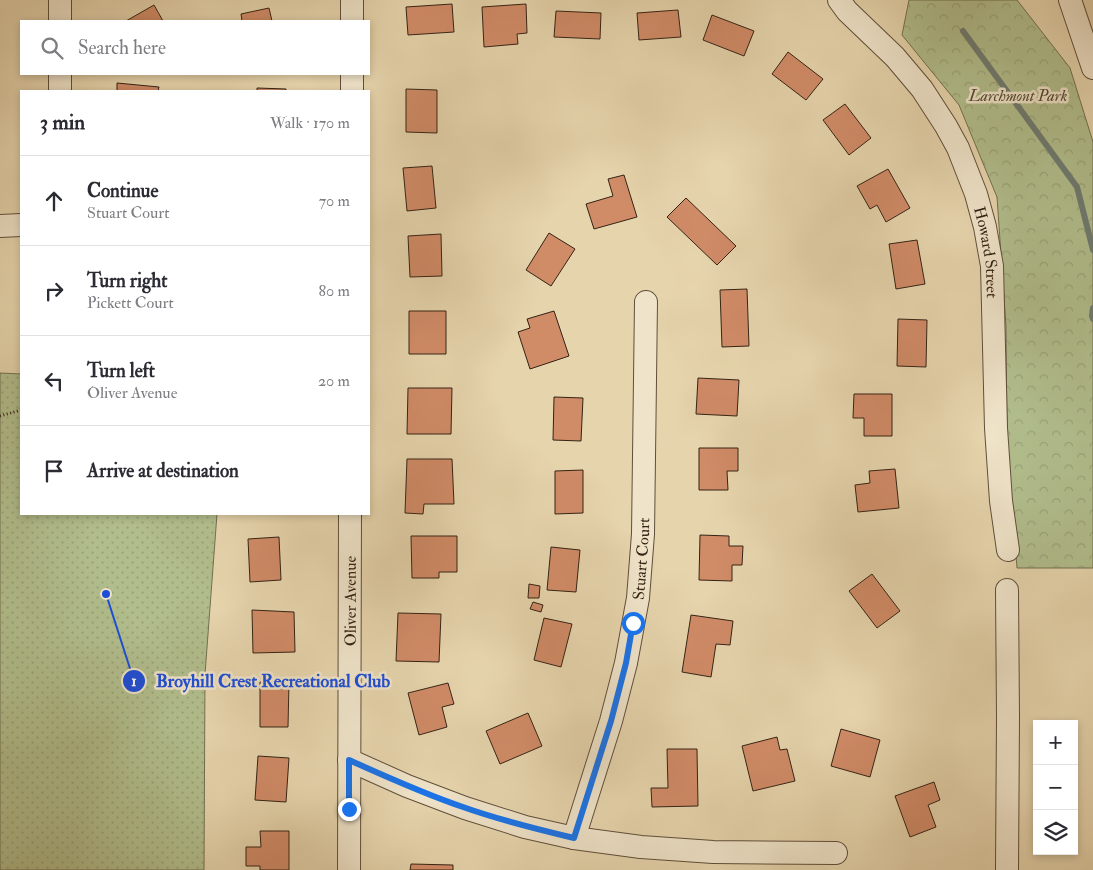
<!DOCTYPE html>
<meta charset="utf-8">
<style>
body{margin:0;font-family:"IM FELL Double Pica",serif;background:#f2f2f3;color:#2b2b33}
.controls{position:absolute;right:15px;bottom:15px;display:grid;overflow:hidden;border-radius:0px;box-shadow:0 2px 8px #0003}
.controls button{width:45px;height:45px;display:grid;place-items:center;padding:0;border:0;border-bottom:1px solid #e1e1e2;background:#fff;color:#2b2b33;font:25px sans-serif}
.stop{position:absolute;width:15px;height:15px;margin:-11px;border:4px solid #1a73e8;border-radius:50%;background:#fff}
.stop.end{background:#1a73e8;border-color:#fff;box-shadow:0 1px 5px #0008}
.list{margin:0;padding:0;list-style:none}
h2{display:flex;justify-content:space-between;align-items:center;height:65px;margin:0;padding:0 20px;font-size:21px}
h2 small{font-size:16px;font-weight:400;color:#7c7c81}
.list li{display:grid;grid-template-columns:32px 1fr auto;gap:15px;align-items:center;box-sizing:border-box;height:90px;padding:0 20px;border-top:1px solid #e1e1e2}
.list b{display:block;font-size:19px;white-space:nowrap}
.list p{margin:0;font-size:16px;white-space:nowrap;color:#7c7c81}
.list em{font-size:16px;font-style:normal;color:#7c7c81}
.icon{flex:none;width:28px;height:28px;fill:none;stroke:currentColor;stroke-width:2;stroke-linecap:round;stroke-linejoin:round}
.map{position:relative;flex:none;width:1093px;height:870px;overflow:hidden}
.search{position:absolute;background:#fff;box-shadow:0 2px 8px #0003;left:20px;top:20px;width:350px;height:55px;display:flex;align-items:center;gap:12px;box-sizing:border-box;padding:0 18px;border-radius:0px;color:#7c7c81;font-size:19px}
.panel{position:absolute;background:#fff;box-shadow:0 2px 8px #0003;left:20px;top:90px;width:350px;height:425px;border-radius:0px}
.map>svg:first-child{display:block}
.forest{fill:url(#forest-crowns);stroke:#727050}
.park{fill:url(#park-dots);stroke:#727050}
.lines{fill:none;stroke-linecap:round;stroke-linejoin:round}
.stream{stroke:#6f7c71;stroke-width:6}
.building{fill:#d08b67;stroke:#342315}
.minor-casing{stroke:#604f3b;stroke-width:24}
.path{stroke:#342315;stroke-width:3;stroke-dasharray:1 2.5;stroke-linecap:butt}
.minor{stroke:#efe3c9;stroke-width:22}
.route{stroke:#1a73e8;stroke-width:6}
.labels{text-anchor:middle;stroke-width:5;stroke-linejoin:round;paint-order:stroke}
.park-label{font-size:16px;font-style:italic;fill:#534a33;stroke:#efe3c9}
.street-label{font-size:16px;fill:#342315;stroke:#efe3c9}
.leader{fill:none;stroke:#1d4ed8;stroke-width:2}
.callout-dot{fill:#1d4ed8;stroke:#efe3c9;stroke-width:2}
.mark-label{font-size:15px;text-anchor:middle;font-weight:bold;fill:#fff}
.callout-label{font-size:18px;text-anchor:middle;font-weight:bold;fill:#1d4ed8;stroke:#efe3c9;stroke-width:5;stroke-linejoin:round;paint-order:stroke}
</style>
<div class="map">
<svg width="1093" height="870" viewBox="0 0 1093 870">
<defs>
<pattern id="forest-crowns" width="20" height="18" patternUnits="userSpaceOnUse" patternTransform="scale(1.25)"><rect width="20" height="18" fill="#b1bd8c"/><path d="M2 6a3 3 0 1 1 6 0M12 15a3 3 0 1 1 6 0" fill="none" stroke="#99a278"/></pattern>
<pattern id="park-dots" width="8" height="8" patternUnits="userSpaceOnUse" patternTransform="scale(1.25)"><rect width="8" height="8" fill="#b1bd8c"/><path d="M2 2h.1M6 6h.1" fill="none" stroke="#99a278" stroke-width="1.8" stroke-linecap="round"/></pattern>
</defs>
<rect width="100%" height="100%" fill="#e6d4ac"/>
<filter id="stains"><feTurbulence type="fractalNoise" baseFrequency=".004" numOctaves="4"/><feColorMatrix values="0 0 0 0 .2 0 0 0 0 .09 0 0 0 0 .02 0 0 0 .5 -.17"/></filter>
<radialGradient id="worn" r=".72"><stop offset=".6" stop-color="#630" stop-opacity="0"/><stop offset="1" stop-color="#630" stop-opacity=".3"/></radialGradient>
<path class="forest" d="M 909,0 L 1017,0 L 1070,68 L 1093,142 L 1093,568 L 1017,568 L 1007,440 L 1006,326 L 997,197 L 959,105 L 902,35 Z"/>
<path class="park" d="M 0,373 L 21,374 L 21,514 L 217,514 L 205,674 L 204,870 L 0,870 Z"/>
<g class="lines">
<path class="stream" d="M 963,31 L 1077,187 L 1093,250
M 1093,308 L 1092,316 L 1093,319"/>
</g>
<path class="building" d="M 452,4 L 454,32 L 408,35 L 406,7 Z
M 526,4 L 527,33 L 517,34 L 518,44 L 484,47 L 482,7 Z
M 154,5 L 163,21 L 126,21 Z
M 269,8 L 272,21 L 242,21 L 241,14 Z
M 678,10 L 681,37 L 639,40 L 637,13 Z
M 556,11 L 601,13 L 600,39 L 554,37 Z
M 712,15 L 754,31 L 744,56 L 703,40 Z
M 788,52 L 823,79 L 806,100 L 772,74 Z
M 117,83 L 159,87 L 158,91 L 117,91 Z
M 257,88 L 286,89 L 286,91 L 257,91 Z
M 406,89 L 437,90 L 437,133 L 406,132 Z
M 845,104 L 871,138 L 849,155 L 823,120 Z
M 432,166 L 436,208 L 407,211 L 403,168 Z
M 888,169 L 910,208 L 886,222 L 877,205 L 870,209 L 857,186 Z
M 624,175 L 637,217 L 594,229 L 586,204 L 613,196 L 608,179 Z
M 686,198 L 736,246 L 717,265 L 667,217 Z
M 549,233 L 575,249 L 551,286 L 526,270 Z
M 441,234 L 442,276 L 410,277 L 408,236 Z
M 917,240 L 925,284 L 896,289 L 889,244 Z
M 747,289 L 749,346 L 722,347 L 720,290 Z
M 409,311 L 446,311 L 446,354 L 409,354 Z
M 554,311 L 569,356 L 530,369 L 518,332 L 530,328 L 527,319 Z
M 898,319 L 927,320 L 926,367 L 897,366 Z
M 698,378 L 739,380 L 737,416 L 696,414 Z
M 408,388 L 452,388 L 451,434 L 407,434 Z
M 854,394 L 892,394 L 892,436 L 864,436 L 864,418 L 853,418 Z
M 554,397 L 583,398 L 581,441 L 553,440 Z
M 699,448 L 738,448 L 738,471 L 727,471 L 728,490 L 699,490 Z
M 407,459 L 452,459 L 454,504 L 424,504 L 423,514 L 405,513 Z
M 895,469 L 899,508 L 858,512 L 855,485 L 870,483 L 869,471 Z
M 583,470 L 583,513 L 555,514 L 555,471 Z
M 700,535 L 729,536 L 729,546 L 743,546 L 742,565 L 732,565 L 732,581 L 699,580 Z
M 411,536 L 457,536 L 457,572 L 439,572 L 439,578 L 412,578 Z
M 279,537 L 281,580 L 250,582 L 248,539 Z
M 551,547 L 580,550 L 576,592 L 547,590 Z
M 872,574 L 900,611 L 877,628 L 849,591 Z
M 529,584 L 540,586 L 539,598 L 528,598 Z
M 533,602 L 543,605 L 541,612 L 530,609 Z
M 252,610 L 294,612 L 295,652 L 253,653 Z
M 398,613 L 441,614 L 439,662 L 396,661 Z
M 691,615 L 733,621 L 730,645 L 716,644 L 711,677 L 682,672 Z
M 544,618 L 572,624 L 561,667 L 534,660 Z
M 260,682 L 289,682 L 288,727 L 260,727 Z
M 448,683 L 454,704 L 442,707 L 447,727 L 419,735 L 408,693 Z
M 528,713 L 542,746 L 500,764 L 486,731 Z
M 841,729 L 880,740 L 870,777 L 831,766 Z
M 777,737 L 780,750 L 787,749 L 795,781 L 753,791 L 742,746 Z
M 667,749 L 697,749 L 698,806 L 652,807 L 651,788 L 668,788 Z
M 258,756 L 289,758 L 286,802 L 255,800 Z
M 934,782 L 940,800 L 928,805 L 936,827 L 910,837 L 895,796 Z
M 260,831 L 289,831 L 289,870 L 260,870 L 260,866 L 246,866 L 246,847 L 261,847 Z
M 411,864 L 453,865 L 453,870 L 410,870 Z"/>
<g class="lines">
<defs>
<g id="minor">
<path id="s1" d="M 839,0 L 847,11 L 895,57 L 922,89 L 946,126 L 958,148 L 976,194 L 985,227 L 992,266 L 996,428 L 1001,501 L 1008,550"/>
<path d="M 1070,0 L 1093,68"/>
<path d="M 60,21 L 60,0"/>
<path d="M 352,21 L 352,0"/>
<path d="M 60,74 L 60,91"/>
<path d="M 352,91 L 352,74"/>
<path d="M 0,226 L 21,225"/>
<path d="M 349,760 L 407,786 L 465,808 L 525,827 L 574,838 L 641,847 L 713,852 L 836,853"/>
<path id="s2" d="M 574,838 L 611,721 L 626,663 L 638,598 L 643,534 L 646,302"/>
<path id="s3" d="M 349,870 L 350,514"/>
<path d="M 1007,870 L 1008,718 L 1007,590"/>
</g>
</defs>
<use href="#minor" class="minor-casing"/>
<path class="path" d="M 0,416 L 21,410"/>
<use href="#minor" class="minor"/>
</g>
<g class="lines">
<path class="route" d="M 349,809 L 349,760 C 387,777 424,794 463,807 C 499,820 536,829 574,838 L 611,721 L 626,663 L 633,623"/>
</g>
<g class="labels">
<g class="park-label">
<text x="1018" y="101">Larchmont Park</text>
</g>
<g class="street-label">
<text dy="6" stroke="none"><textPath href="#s1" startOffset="300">Howard Street</textPath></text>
<text dy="6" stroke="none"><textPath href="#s2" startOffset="288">Stuart Court</textPath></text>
<text dy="6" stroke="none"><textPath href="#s3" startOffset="269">Oliver Avenue</textPath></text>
</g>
</g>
<path class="leader" d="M106 594L134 681"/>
<g class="callout-dot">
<circle cx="106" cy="594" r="5"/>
<circle cx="134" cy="681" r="12"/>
</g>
<g class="mark-label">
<text x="134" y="686">1</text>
</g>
<g class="callout-label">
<text x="273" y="687">Broyhill Crest Recreational Club</text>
</g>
<rect width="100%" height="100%" filter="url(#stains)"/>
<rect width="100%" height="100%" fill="url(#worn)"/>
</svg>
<div class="controls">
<button>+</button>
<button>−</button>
<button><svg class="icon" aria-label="layers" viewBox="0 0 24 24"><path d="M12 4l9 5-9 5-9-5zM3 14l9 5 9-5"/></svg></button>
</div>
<div class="stop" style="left:633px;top:623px"></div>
<div class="stop end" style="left:349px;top:809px"></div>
<div class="search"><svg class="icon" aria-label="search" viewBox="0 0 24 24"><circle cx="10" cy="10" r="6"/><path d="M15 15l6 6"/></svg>Search here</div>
<section class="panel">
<h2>3 min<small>Walk · 170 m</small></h2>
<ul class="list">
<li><svg class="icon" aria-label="ahead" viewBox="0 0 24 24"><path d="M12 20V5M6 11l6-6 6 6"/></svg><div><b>Continue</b><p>Stuart Court</p></div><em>70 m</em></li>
<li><svg class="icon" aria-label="right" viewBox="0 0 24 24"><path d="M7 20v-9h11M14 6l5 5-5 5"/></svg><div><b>Turn right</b><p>Pickett Court</p></div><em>80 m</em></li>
<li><svg class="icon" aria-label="left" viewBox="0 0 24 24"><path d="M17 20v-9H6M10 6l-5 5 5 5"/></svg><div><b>Turn left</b><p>Oliver Avenue</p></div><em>20 m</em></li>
<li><svg class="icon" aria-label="arrive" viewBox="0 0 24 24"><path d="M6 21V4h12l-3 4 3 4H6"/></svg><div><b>Arrive at destination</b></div></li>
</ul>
</section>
</div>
